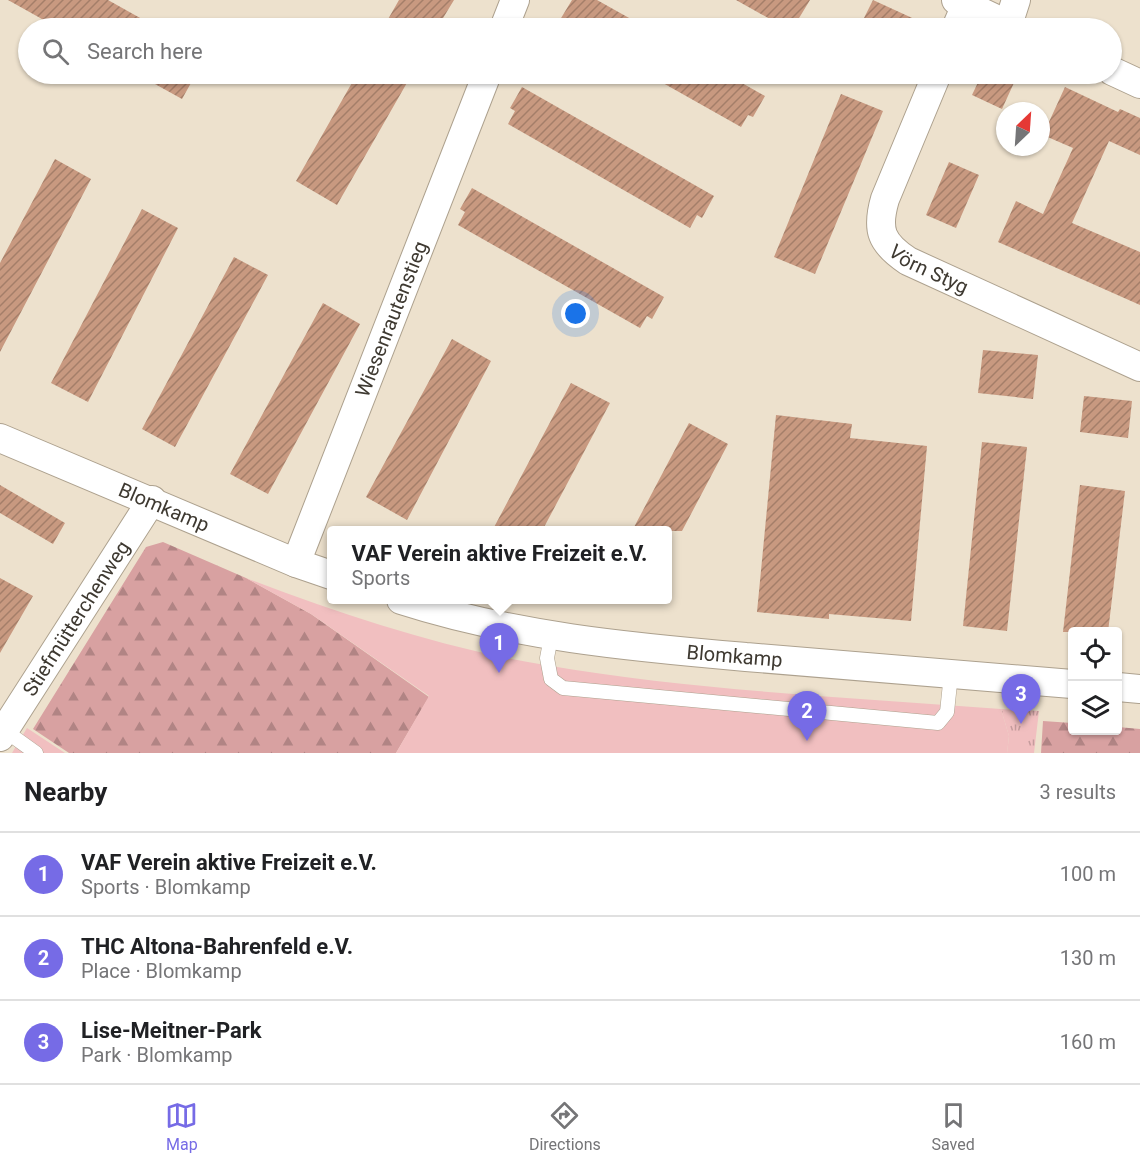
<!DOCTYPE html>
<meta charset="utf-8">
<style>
body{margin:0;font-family:Roboto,sans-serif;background:#f6f6f6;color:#202124}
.controls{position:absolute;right:18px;bottom:18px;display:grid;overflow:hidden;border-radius:6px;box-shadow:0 2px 4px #0004}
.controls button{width:54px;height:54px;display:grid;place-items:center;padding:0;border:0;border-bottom:2px solid #e0e0e0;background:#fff;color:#202124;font:30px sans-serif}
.compass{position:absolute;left:996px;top:102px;width:54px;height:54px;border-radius:50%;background:#fff;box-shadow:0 2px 4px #0004;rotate:25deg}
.you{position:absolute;left:576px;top:314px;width:21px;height:21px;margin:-15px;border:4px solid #fff;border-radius:50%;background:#1a73e8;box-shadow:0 0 0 9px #1a73e833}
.badge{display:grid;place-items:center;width:39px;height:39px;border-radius:50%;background:#766be6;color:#fff;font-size:20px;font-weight:700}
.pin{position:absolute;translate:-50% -50px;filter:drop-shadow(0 2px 3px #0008)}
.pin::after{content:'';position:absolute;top:32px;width:21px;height:18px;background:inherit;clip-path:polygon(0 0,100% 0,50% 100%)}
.popup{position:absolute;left:327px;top:526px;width:345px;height:78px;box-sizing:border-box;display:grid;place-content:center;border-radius:6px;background:#fff;filter:drop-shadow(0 2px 4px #0005);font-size:20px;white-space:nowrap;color:#757577}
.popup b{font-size:22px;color:#202124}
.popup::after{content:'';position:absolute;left:50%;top:100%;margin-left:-12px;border:12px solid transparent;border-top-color:#fff}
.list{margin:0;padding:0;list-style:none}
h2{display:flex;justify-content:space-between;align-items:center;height:78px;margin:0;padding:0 24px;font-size:26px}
h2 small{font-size:20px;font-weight:400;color:#757577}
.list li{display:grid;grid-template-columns:39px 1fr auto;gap:18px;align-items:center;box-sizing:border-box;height:84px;padding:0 24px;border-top:2px solid #e0e0e0}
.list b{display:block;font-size:22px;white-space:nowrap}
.list p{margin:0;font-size:20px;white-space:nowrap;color:#757577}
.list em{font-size:20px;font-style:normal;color:#757577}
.icon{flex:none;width:33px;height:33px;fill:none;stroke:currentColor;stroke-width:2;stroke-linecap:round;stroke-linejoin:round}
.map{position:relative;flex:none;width:1140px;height:753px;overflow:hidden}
.search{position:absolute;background:#fff;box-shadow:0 2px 4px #0004;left:18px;right:18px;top:18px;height:66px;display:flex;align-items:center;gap:15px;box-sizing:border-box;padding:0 21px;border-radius:33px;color:#757577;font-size:22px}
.sheet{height:330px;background:#fff}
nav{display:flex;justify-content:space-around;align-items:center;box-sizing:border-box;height:84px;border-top:2px solid #e0e0e0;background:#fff;font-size:16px;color:#757577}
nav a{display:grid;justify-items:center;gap:3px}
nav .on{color:#766be6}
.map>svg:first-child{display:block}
.grass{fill:url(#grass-tufts)}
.forest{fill:url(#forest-firs)}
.pitch{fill:#f1bfc0}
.building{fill:url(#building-hatch)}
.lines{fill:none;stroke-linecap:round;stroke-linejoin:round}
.lane-casing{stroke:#ada18e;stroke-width:15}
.street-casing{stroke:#ada18e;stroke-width:30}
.lane{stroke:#fff;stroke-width:14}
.street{stroke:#fff;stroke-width:28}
.labels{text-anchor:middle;stroke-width:4.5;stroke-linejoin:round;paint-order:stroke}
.street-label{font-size:20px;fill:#3e3931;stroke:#faeeda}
</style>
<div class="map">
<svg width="1140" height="753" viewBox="0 0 1140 753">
<defs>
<pattern id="grass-tufts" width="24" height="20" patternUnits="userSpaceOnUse" patternTransform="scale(1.5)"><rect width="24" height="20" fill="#f1bfc0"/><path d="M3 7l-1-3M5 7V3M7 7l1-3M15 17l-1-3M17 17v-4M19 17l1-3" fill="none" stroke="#c59c9d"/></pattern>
<pattern id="forest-firs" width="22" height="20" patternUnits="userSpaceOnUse" patternTransform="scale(1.5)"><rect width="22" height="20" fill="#d8a1a1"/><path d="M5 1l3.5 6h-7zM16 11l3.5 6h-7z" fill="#b18484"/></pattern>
<pattern id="building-hatch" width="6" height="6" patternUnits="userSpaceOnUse" patternTransform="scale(1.5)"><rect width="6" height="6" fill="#c89980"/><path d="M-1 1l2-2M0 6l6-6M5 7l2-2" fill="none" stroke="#a47e69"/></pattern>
</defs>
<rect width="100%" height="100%" fill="#ede1cd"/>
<path class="grass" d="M 1001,709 L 1039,711 L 1034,753 L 1007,753 L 1009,736 Z"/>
<path class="forest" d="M 163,542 L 246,578 L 311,614 L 429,697 L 396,753 L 69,753 L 33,729 L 146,547 Z
M 1043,721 L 1072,723 L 1072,730 L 1118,730 L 1118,727 L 1140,729 L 1140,753 L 1041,753 Z"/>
<path class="pitch" d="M 246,578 C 343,615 442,648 545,665 C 695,691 849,697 1001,709 L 1009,736 L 1007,753 L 396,753 L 429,696 L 311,614 Z
M 27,728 L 65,753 L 12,753 Z"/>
<path class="building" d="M 8,0 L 108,0 L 158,28 L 58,28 Z
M 399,0 L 454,0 L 437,28 L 383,28 Z
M 572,0 L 597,0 L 647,28 L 555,28 Z
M 736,0 L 810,0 L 793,28 L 786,28 Z
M 873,0 L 934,28 L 859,28 Z
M 137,74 L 196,74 L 182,99 Z
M 357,74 L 412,74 L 337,205 L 296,181 Z
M 647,74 L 726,74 L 765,96 L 753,117 L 748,115 L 741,127 Z
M 982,74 L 1018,74 L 1002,109 L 972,95 Z
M 522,87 L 714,196 L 702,218 L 697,215 L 690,228 L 508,124 L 515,111 L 510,108 Z
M 1065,87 L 1118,112 L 1120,109 L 1140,118 L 1140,155 L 1109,141 L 1072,223 L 1140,252 L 1140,305 L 998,242 L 1016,201 L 1043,214 L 1073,148 L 1043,135 Z
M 841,94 L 883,111 L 815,274 L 774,257 Z
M 55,159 L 91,179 L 0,352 L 0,263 Z
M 949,162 L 979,175 L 956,228 L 926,215 Z
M 472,188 L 664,297 L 652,319 L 647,316 L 640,328 L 458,225 L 465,212 L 460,209 Z
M 142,209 L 178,228 L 88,402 L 51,383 Z
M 234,257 L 268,275 L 175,447 L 142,429 Z
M 323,303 L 360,324 L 268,494 L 230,474 Z
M 452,339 L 491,361 L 407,520 L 366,497 Z
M 983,350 L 1038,355 L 1033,399 L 978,393 Z
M 571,383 L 610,403 L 542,531 L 492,531 Z
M 1084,396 L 1132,401 L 1128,438 L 1080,432 Z
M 776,415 L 852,424 L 850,438 L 927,446 L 911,621 L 829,614 L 829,619 L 757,612 Z
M 689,423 L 728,444 L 682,531 L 632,531 Z
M 982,442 L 1027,447 L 1007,631 L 963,626 Z
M 0,485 L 65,523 L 53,544 L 0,513 Z
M 1080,485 L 1125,491 L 1108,632 L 1063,632 Z
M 0,578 L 33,596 L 0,653 Z"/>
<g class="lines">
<defs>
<path id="lane" d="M 551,637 L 547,658 L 551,679 L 563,688 L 938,723 L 947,712 L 951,674
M 4,730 L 36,753"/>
<g id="street">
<path d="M 956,0 L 1015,28"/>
<path d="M 1008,25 L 1016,0"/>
<path d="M 504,28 L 515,0"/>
<path d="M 956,28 L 966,5"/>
<path d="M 1112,71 L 1140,84"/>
<path id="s1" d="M 937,74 L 885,199 C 876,230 881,243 908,261 L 1140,367"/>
<path id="s2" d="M 0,438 L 296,563 L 331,575"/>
<path id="s3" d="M 296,563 L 487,74"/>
<path id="s4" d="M 401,600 C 513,636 629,647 746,657 C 855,666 964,675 1072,684"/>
<path d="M 1118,687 L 1140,689"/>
<path id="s5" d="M 0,737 L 152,500"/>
</g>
</defs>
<use href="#lane" class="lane-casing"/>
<use href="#street" class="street-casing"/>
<use href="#lane" class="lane"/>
<use href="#street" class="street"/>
</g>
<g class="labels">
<g class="street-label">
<text dy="7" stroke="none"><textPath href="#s1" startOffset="231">Vörn Styg</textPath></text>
<text dy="7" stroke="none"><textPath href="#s3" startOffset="262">Wiesenrautenstieg</textPath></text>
<text dy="7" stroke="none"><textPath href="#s2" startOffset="178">Blomkamp</textPath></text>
<text dy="7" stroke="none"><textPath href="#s5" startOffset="141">Stiefmütterchenweg</textPath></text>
<text dy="7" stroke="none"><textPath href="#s4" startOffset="339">Blomkamp</textPath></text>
</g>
</g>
</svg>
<div class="controls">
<button><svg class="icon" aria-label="locate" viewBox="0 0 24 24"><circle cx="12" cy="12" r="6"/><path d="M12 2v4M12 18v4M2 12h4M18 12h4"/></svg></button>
<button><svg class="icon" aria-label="layers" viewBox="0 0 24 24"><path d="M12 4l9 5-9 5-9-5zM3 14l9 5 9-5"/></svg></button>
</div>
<svg class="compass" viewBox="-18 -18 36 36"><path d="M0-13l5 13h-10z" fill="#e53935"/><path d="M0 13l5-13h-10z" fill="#757577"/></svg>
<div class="you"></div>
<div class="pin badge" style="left:499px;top:673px">1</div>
<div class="popup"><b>VAF Verein aktive Freizeit e.V.</b>Sports</div>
<div class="pin badge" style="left:807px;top:741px">2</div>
<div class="pin badge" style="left:1021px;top:724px">3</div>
<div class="search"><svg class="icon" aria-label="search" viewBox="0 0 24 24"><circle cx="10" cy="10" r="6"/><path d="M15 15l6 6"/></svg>Search here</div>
</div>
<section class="sheet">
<h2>Nearby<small>3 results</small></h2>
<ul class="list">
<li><span class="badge">1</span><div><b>VAF Verein aktive Freizeit e.V.</b><p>Sports · Blomkamp</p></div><em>100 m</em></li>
<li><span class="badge">2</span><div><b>THC Altona-Bahrenfeld e.V.</b><p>Place · Blomkamp</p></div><em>130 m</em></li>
<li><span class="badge">3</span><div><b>Lise-Meitner-Park</b><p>Park · Blomkamp</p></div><em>160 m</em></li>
</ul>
</section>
<nav>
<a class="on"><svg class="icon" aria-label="map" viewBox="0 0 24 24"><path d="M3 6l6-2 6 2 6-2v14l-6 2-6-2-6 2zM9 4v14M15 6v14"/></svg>Map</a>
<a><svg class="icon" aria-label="directions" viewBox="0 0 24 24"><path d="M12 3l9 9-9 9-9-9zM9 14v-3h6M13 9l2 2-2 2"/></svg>Directions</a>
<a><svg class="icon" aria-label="saved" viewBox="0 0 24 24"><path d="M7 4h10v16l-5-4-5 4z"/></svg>Saved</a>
</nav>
